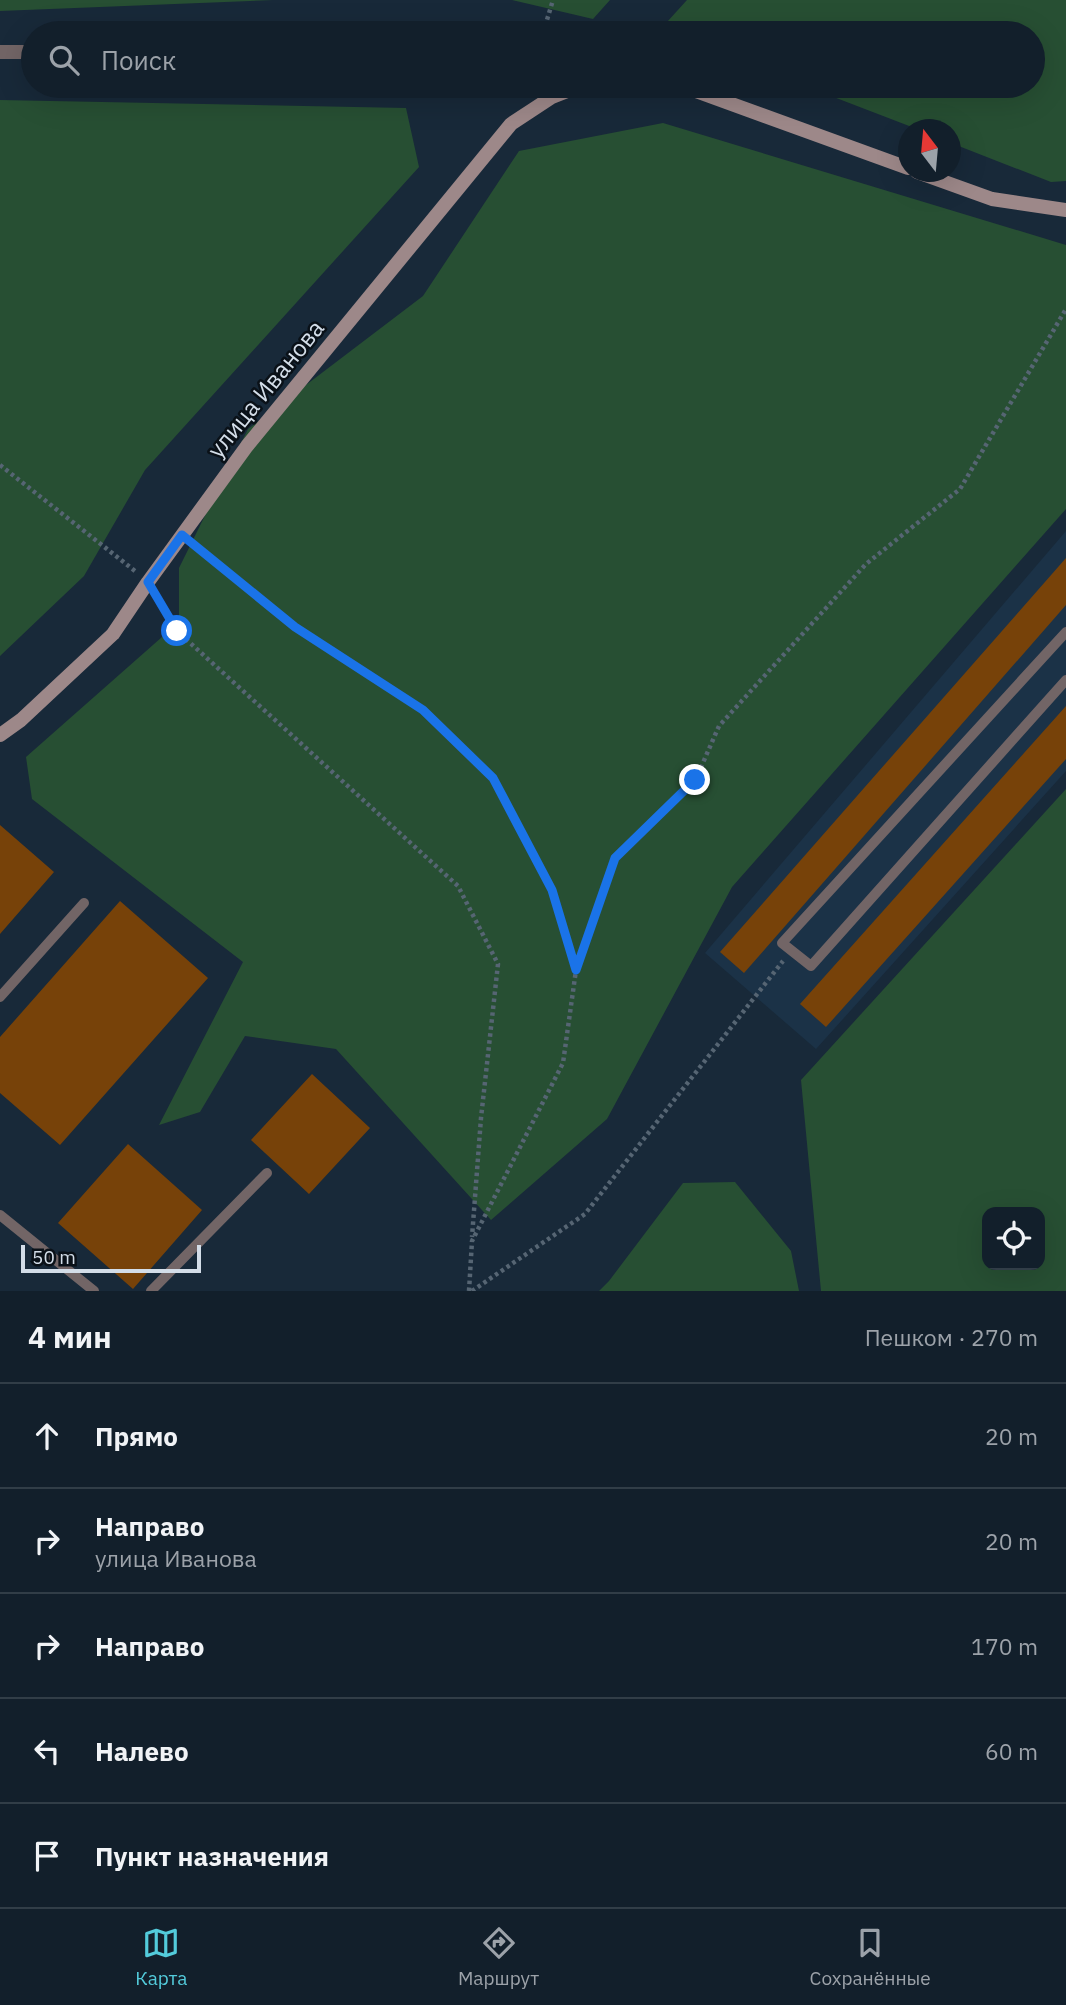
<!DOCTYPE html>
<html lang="ru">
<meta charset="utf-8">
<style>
body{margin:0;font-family:"IBM Plex Sans",sans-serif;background:#1f2c37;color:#f1f3f6}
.controls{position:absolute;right:21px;bottom:21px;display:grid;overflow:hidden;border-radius:14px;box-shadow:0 7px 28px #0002}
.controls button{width:63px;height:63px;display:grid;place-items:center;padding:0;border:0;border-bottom:2px solid #313d47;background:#121f2b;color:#f1f3f6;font:35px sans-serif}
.compass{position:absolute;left:898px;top:119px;width:63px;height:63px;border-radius:50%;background:#121f2b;box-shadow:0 7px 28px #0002;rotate:344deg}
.scale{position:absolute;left:21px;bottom:18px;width:180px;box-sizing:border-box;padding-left:7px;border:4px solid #d3dde8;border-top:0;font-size:19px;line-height:24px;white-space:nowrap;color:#d3dde8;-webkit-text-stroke:5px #0a1118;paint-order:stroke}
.stop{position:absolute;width:21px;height:21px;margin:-16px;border:5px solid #1a73e8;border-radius:50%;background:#fff}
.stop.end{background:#1a73e8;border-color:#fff;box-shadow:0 2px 7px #0008}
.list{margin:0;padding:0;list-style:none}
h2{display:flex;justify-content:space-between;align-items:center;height:91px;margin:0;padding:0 28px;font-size:30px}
h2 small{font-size:23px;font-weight:400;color:#9ca2a9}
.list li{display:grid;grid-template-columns:46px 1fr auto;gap:21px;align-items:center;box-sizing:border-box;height:105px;padding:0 28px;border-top:2px solid #313d47}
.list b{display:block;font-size:26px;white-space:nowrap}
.list p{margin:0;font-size:23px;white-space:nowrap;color:#9ca2a9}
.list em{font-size:23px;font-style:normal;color:#9ca2a9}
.icon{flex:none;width:38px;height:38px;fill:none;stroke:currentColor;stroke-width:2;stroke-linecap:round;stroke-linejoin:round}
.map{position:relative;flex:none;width:1066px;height:1291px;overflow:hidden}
.search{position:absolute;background:#121f2b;box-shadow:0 7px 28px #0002;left:21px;right:21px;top:21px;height:77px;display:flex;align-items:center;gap:18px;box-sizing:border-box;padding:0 24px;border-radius:38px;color:#9ca2a9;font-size:26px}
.sheet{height:616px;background:#121f2b}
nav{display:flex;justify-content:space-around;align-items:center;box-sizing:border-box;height:98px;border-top:2px solid #313d47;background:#121f2b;font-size:19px;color:#9ca2a9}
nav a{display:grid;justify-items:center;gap:4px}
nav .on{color:#53cbdb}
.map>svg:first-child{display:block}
.built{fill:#1b3247}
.green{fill:#274f33;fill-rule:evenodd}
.building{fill:#774209}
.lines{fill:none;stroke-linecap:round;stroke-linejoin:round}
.path{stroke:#566573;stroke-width:4.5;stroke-dasharray:3.5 3.5;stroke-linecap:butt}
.service{stroke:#726566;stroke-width:10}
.minor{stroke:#726566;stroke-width:14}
.secondary{stroke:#9d8889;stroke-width:14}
.route{stroke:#1a73e8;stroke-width:9}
.labels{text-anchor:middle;stroke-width:5;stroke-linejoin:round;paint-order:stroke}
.street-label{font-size:24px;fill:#d3dde8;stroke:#0a1118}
</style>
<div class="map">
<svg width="1066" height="1291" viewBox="0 0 1066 1291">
<rect width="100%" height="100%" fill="#182939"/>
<path class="built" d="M 1066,531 L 1066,771 L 816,1049 L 705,953 Z"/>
<path class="green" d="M 0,0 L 273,0 L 0,11 Z
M 512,0 L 610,0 L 593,19 Z
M 687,0 L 1066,0 L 1066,181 L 1051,182 L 951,143 L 950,130 L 917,129 L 805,86 L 1033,86 L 1033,33 L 657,33 Z
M 0,100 L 406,108 L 419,167 L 145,470 L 84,576 L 0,656 Z
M 663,123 L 1066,245 L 1066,509 L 732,887 L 607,1119 L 491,1220 L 336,1049 L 245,1036 L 200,1112 L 159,1125 L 243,962 L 32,799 L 26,757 L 179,622 L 179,568 L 248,429 L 423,296 L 519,151 Z
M 1066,789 L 1066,1291 L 821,1291 L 801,1080 ZM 987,1212 L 1040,1212 L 1040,1265 L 987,1265 Z
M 735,1182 L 791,1251 L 799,1291 L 599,1291 L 609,1281 L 683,1183 Z"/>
<path class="building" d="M 1066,558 L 1066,605 L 744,973 L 720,952 Z
M 1066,706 L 1066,759 L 826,1027 L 800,1004 Z
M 0,825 L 54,872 L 0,934 Z
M 120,901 L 208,978 L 60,1145 L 0,1093 L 0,1037 Z
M 312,1074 L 370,1128 L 309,1194 L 251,1140 Z
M 128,1144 L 202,1210 L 133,1289 L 58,1223 Z"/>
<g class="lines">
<path class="path" d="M 543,33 L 553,0
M 0,465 L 135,571
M 197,547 L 295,627 L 423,710 L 493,778 L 552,890 L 575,970
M 158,599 L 177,631 L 458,886 L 498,964 L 481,1118 L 472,1237
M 469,1291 L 472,1241 L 563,1063 L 576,970 L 615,858 L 695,781 L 719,726 L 866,564 L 960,489 L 1066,309
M 472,1291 L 585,1214 L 783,961"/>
<path class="service" d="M 1066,632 L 782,943 L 811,966 L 1066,680
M 0,997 L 84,903
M 0,1215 L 94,1291
M 151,1291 L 267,1173"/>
<path class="minor" d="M 0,52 L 33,52"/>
<path class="secondary" d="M 682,86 L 908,168
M 917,172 L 992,199 L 1066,210
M 0,735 L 21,720 L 113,634 L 148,582 L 247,446 L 511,124 L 552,97 L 580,86"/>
</g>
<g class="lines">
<path class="route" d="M 177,631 L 148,582 L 182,535 L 295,627 L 423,710 L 493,778 L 552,890 L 576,970 L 615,858 L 695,780"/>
</g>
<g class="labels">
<g class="street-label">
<text transform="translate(266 389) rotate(-51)" y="8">улица Иванова</text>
</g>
</g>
</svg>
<div class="controls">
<button><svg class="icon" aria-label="locate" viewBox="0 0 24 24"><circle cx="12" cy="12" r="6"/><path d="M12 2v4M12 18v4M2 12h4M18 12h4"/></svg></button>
</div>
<svg class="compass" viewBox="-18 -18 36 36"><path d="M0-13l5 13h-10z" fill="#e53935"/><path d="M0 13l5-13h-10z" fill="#9ca2a9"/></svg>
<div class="scale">50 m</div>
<div class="stop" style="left:177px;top:631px"></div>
<div class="stop end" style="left:695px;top:780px"></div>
<div class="search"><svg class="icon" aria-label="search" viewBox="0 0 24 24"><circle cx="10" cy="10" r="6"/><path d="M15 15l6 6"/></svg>Поиск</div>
</div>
<section class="sheet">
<h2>4 мин<small>Пешком · 270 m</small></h2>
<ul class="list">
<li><svg class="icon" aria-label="ahead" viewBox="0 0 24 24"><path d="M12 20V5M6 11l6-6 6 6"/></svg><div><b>Прямо</b></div><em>20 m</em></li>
<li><svg class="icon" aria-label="right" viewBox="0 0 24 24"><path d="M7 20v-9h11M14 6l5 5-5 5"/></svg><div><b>Направо</b><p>улица Иванова</p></div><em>20 m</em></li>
<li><svg class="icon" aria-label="right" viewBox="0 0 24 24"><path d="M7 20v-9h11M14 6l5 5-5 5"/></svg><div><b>Направо</b></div><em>170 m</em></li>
<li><svg class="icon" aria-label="left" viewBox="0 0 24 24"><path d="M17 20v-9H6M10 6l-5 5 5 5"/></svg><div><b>Налево</b></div><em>60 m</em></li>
<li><svg class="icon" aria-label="arrive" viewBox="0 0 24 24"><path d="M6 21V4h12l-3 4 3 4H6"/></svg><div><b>Пункт назначения</b></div></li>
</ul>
</section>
<nav>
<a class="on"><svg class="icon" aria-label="map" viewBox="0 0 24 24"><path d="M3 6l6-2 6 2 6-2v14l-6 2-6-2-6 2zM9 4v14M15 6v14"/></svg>Карта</a>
<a><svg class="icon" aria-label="directions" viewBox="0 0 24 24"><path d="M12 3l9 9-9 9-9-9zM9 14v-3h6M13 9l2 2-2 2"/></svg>Маршрут</a>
<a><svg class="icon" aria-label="saved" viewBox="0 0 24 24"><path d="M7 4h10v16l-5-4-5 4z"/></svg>Сохранённые</a>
</nav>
